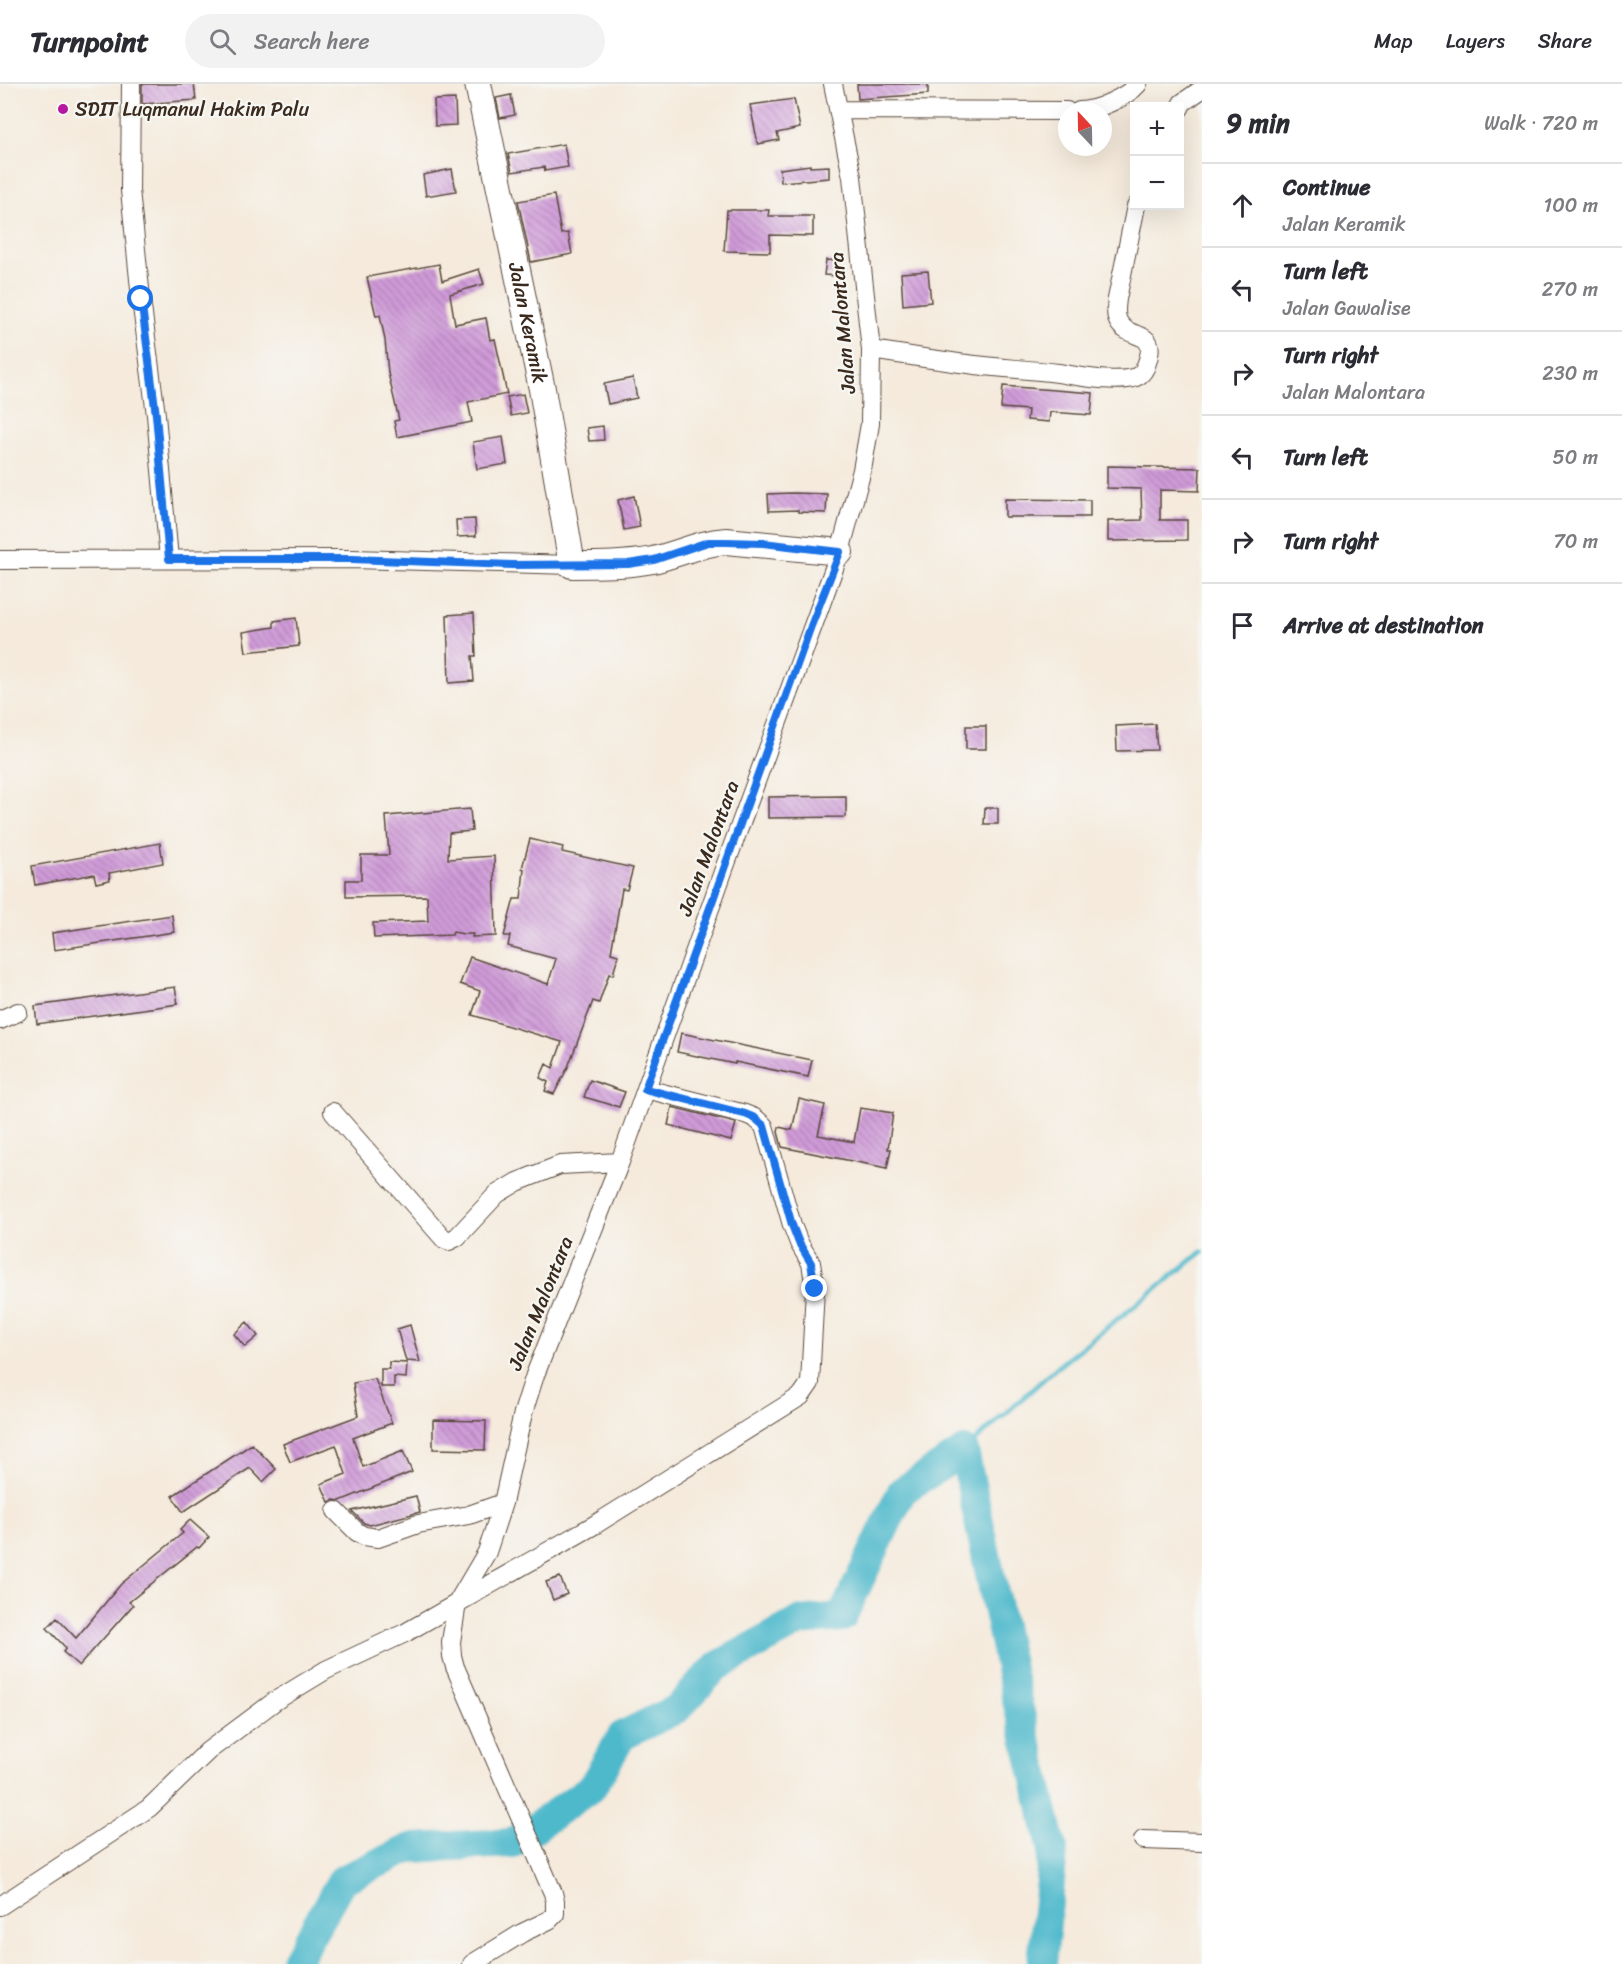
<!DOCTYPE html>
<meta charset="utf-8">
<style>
body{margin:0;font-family:Sriracha,sans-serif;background:#f2f2f3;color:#2b2b33}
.controls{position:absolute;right:18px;top:18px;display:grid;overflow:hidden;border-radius:0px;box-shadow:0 6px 24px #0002}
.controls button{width:54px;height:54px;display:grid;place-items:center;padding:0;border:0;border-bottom:2px solid #e1e1e2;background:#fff;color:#2b2b33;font:30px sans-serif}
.compass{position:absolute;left:1058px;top:18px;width:54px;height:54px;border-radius:50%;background:#fff;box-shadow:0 6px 24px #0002;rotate:338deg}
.stop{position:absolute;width:18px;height:18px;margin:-14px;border:4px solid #1a73e8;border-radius:50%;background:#fff}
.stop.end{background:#1a73e8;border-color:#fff;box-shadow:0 2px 6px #0008}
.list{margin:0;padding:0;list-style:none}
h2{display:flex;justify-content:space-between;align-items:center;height:78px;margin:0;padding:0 24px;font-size:26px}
h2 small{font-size:20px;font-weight:400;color:#7c7c81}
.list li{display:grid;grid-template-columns:39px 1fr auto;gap:18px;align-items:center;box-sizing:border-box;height:84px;padding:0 24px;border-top:2px solid #e1e1e2}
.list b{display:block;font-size:22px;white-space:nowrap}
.list p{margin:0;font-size:20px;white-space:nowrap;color:#7c7c81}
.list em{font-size:20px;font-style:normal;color:#7c7c81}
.icon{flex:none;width:33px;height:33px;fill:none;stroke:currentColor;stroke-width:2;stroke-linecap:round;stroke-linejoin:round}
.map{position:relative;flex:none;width:1202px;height:1880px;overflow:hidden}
header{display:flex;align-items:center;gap:36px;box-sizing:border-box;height:84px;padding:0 30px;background:#fff;border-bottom:2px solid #e1e1e2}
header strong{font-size:28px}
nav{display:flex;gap:33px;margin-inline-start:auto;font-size:21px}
.search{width:420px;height:54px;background:#f2f2f3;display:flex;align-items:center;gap:15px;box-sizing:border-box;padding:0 21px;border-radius:33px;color:#7c7c81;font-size:22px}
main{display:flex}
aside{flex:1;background:#fff}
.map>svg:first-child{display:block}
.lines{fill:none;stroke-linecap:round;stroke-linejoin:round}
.stream{stroke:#4fb9cc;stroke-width:5}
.river{stroke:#4fb9cc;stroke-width:30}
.building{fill:url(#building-back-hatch)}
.street-casing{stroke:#57473a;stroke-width:20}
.secondary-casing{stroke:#57473a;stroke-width:28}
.street{stroke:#fff;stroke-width:18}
.secondary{stroke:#fff;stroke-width:26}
.route{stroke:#1a73e8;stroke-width:8}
.poi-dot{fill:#b5179e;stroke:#f6f6f2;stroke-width:2}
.labels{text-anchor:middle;stroke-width:4.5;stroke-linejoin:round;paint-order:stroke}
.poi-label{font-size:20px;fill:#3b2a1e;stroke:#f6f6f2;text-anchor:start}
.street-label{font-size:20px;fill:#3b2a1e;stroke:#f6f6f2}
</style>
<header>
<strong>Turnpoint</strong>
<div class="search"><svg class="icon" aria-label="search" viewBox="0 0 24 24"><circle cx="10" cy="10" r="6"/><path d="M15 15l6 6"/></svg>Search here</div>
<nav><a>Map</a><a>Layers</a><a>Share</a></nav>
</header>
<main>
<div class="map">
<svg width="1202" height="1880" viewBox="0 0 1202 1880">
<defs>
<pattern id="building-back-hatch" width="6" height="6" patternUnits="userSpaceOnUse" patternTransform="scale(1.5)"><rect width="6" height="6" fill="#d09bd9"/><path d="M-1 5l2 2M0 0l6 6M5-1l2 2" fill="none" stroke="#aa7faf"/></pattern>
</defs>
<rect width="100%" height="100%" fill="#f6f6f2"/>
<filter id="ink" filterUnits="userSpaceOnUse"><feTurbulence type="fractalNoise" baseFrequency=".0167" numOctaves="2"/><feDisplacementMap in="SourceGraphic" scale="12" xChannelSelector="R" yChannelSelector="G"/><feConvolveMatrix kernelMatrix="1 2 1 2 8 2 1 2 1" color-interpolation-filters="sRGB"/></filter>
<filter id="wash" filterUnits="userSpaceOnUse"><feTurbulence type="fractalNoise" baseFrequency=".008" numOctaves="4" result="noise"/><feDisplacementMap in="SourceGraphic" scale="24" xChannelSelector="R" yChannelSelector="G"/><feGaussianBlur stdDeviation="1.35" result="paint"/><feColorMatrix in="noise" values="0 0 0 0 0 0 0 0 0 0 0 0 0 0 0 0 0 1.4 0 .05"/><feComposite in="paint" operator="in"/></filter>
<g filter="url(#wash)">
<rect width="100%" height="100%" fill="#f5eadc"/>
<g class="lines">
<path class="stream" d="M 964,1367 L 1056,1284 L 1202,1168"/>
<path class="river" d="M 294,1880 L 342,1796 L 411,1764 L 513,1759 L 592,1703 L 622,1652 L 678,1624 L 716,1583 L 800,1537 L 842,1533 L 902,1407 L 964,1367 L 1015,1608 L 1053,1766 L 1042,1880"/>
</g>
<g id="blocks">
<path class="building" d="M 142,0 L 194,0 L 196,16 L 142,20 Z
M 857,0 L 928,0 L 928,10 L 858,15 Z
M 511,11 L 515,31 L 500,34 L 496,14 Z
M 455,15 L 456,41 L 435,42 L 434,16 Z
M 794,15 L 800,44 L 777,49 L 779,56 L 758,60 L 750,21 Z
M 564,60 L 568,83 L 545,87 L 544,83 L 512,88 L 508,70 Z
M 810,81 L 810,83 L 829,82 L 829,94 L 781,98 L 780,85 Z
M 452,85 L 456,107 L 426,112 L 423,91 Z
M 554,111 L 561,150 L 568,149 L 572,170 L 531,178 L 518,117 Z
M 727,126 L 769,126 L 768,132 L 813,132 L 813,152 L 770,151 L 770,168 L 724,167 Z
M 826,176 L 838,177 L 837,192 L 824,191 Z
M 439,180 L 442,197 L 479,185 L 484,200 L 450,210 L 455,240 L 486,234 L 490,256 L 495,255 L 507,310 L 468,318 L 472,338 L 397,353 L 394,337 L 399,336 L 388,289 L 385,256 L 380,231 L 376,232 L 367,193 Z
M 928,187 L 931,218 L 903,221 L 901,189 Z
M 633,294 L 637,314 L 608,320 L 604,300 Z
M 1003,302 L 1093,309 L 1091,331 L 1050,328 L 1049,338 L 1027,336 L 1028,326 L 1001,324 Z
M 523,310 L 527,329 L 511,332 L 507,313 Z
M 603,342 L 604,356 L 589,357 L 587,344 Z
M 503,353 L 507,380 L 477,385 L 473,358 Z
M 1107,382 L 1200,384 L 1199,407 L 1160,406 L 1160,436 L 1187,436 L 1187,456 L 1108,457 L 1108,437 L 1142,436 L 1141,405 L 1107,404 Z
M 791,409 L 827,410 L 826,429 L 798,428 L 798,426 L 769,427 L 768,410 Z
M 634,412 L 640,443 L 624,446 L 618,416 Z
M 1005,415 L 1090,416 L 1090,433 L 1005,433 Z
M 475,435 L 476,452 L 457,453 L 456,436 Z
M 474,529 L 476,572 L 472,572 L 474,597 L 449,599 L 447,531 Z
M 296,534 L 299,562 L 246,568 L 243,548 L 274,543 L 274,537 Z
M 1155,640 L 1157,666 L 1117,667 L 1116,642 Z
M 966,642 L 986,642 L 986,665 L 966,665 Z
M 846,712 L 846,733 L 768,734 L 768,713 Z
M 985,724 L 998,724 L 998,740 L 984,740 Z
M 470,725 L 472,747 L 449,749 L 448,775 L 494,772 L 496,852 L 472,853 L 473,850 L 464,850 L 453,848 L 452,851 L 374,854 L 373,839 L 428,837 L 427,812 L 346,813 L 346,796 L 361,796 L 361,771 L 389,771 L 386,732 Z
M 530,755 L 563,763 L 562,768 L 633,784 L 627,806 L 622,805 L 611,869 L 618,871 L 613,891 L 609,890 L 599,919 L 593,917 L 568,983 L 554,1010 L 545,1007 L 548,998 L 540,994 L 546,980 L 553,984 L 562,958 L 472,931 L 480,907 L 460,900 L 470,873 L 548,900 L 556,875 L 508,862 L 510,852 L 504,852 L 514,815 L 521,815 L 524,785 L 522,784 Z
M 160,759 L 163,779 L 109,789 L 110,796 L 96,799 L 94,790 L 35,801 L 32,782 Z
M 172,831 L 174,848 L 54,866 L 52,849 Z
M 175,903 L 178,920 L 37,940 L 35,922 Z
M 681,949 L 812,976 L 808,993 L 735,978 L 735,980 L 677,968 Z
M 590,996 L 625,1008 L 619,1023 L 584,1013 Z
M 799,1015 L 825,1021 L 818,1051 L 854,1058 L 860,1024 L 893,1029 L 888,1065 L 891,1065 L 887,1084 L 782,1063 L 778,1048 L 779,1043 L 792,1046 Z
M 672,1023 L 736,1039 L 731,1057 L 668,1041 Z
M 247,1238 L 258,1252 L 245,1263 L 234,1250 Z
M 410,1241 L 420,1278 L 406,1277 L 397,1245 Z
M 389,1278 L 407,1279 L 406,1294 L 394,1293 L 394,1303 L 381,1303 L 381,1285 L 389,1285 Z
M 375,1295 L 392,1339 L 353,1354 L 363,1383 L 403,1367 L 412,1388 L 340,1417 L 334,1416 L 329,1418 L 321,1400 L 346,1390 L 336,1361 L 290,1378 L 283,1360 L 358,1332 L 353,1299 Z
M 433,1336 L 486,1337 L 485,1366 L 433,1365 Z
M 252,1360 L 276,1385 L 263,1398 L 250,1384 L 183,1428 L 172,1412 Z
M 416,1412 L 420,1428 L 370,1441 L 364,1439 L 352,1427 Z
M 190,1436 L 209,1453 L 199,1464 L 197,1463 L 129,1518 L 133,1521 L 79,1582 L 63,1568 L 66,1564 L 47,1544 L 57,1534 L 76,1554 L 121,1500 L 183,1449 L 180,1446 Z
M 560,1493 L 567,1510 L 553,1516 L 546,1498 Z"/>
</g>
</g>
<g filter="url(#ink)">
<use href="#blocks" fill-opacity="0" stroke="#57473a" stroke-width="1.5"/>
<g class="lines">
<defs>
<path id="street" d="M 131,0 L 130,106 L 141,215 L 156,331 L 169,475
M 1180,24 L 1182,19 L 1202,5
M 839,26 L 1067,27
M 1079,27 C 1096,27 1127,13 1138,0
M 871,266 C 906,271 940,277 975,281 C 1003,284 1031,286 1058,289 C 1079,292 1116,300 1136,293 C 1141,291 1143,288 1145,284 C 1162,242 1129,259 1118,237 C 1115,231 1116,222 1117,215 L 1136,122
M 0,476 L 352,475 L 572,481
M 0,936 L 18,928
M 333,1028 L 444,1155 L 449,1157 L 457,1153 L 497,1110 L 517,1098 L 560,1081 L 620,1078
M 336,1427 L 357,1448 L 364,1452 L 378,1454 L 418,1440 L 469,1431 L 503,1419
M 1143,1756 L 1202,1758
M 0,1822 L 149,1724 L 208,1667 L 275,1617 L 326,1586 L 405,1549 L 596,1440 L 801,1312 L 810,1299 L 815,1205 L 811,1179 L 799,1159 L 792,1141 L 764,1042 L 755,1034 L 745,1030 L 646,1005
M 472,1880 L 522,1849 L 549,1836 L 555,1830 L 555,1817 L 553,1809 L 455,1583 L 452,1572 L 451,1558 L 457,1519 L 487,1468 L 503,1419 L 523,1329 L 535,1291 L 620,1078 L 724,785 L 840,468 L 862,386 L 870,340 L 871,266 L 852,93 L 833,0"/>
<g id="secondary">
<path id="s1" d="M 478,0 L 542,305 L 572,481 C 599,481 626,481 653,476 C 679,470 699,459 726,457 L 840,468"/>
</g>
</defs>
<use href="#street" class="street-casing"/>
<use href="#secondary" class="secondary-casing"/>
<use href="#street" class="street"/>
<use href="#secondary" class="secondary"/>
</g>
</g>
<g class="lines" filter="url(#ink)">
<path class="route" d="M 141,215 L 156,331 L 169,475 L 352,475 L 512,481 L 628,480 L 654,476 L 708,458 L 726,458 L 763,459 L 840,468 L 811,542 L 645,1005 L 745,1030 L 755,1034 L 764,1042 L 792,1141 L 799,1159 L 811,1179 L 815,1205"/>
</g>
<circle class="poi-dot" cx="63" cy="25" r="6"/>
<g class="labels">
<g class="poi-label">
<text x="75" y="32">SDIT Luqmanul Hakim Palu</text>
</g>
<g class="street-label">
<text transform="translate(842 239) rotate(-95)" y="7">Jalan Malontara</text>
<text dy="7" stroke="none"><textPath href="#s1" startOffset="244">Jalan Keramik</textPath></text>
<text transform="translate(708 764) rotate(-70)" y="7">Jalan Malontara</text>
<text transform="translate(540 1219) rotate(-68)" y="7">Jalan Malontara</text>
</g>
</g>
</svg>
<div class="controls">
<button>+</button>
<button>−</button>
</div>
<svg class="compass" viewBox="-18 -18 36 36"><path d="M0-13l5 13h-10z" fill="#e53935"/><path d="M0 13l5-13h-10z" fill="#7c7c81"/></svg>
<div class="stop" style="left:141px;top:215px"></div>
<div class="stop end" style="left:815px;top:1205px"></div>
</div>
<aside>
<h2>9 min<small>Walk · 720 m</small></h2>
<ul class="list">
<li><svg class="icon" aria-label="ahead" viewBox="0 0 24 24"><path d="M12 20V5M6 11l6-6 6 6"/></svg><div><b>Continue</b><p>Jalan Keramik</p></div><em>100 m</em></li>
<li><svg class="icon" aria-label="left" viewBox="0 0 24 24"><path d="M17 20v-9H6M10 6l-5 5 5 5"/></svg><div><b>Turn left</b><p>Jalan Gawalise</p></div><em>270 m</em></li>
<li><svg class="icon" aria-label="right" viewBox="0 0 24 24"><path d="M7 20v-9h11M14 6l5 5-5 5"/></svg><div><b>Turn right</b><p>Jalan Malontara</p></div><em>230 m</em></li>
<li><svg class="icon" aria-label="left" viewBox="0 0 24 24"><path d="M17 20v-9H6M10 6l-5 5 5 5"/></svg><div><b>Turn left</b></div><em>50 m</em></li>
<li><svg class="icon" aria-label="right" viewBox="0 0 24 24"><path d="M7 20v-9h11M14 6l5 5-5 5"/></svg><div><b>Turn right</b></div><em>70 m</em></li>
<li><svg class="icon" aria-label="arrive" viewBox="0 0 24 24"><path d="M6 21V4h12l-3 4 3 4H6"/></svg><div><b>Arrive at destination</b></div></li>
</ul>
</aside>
</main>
